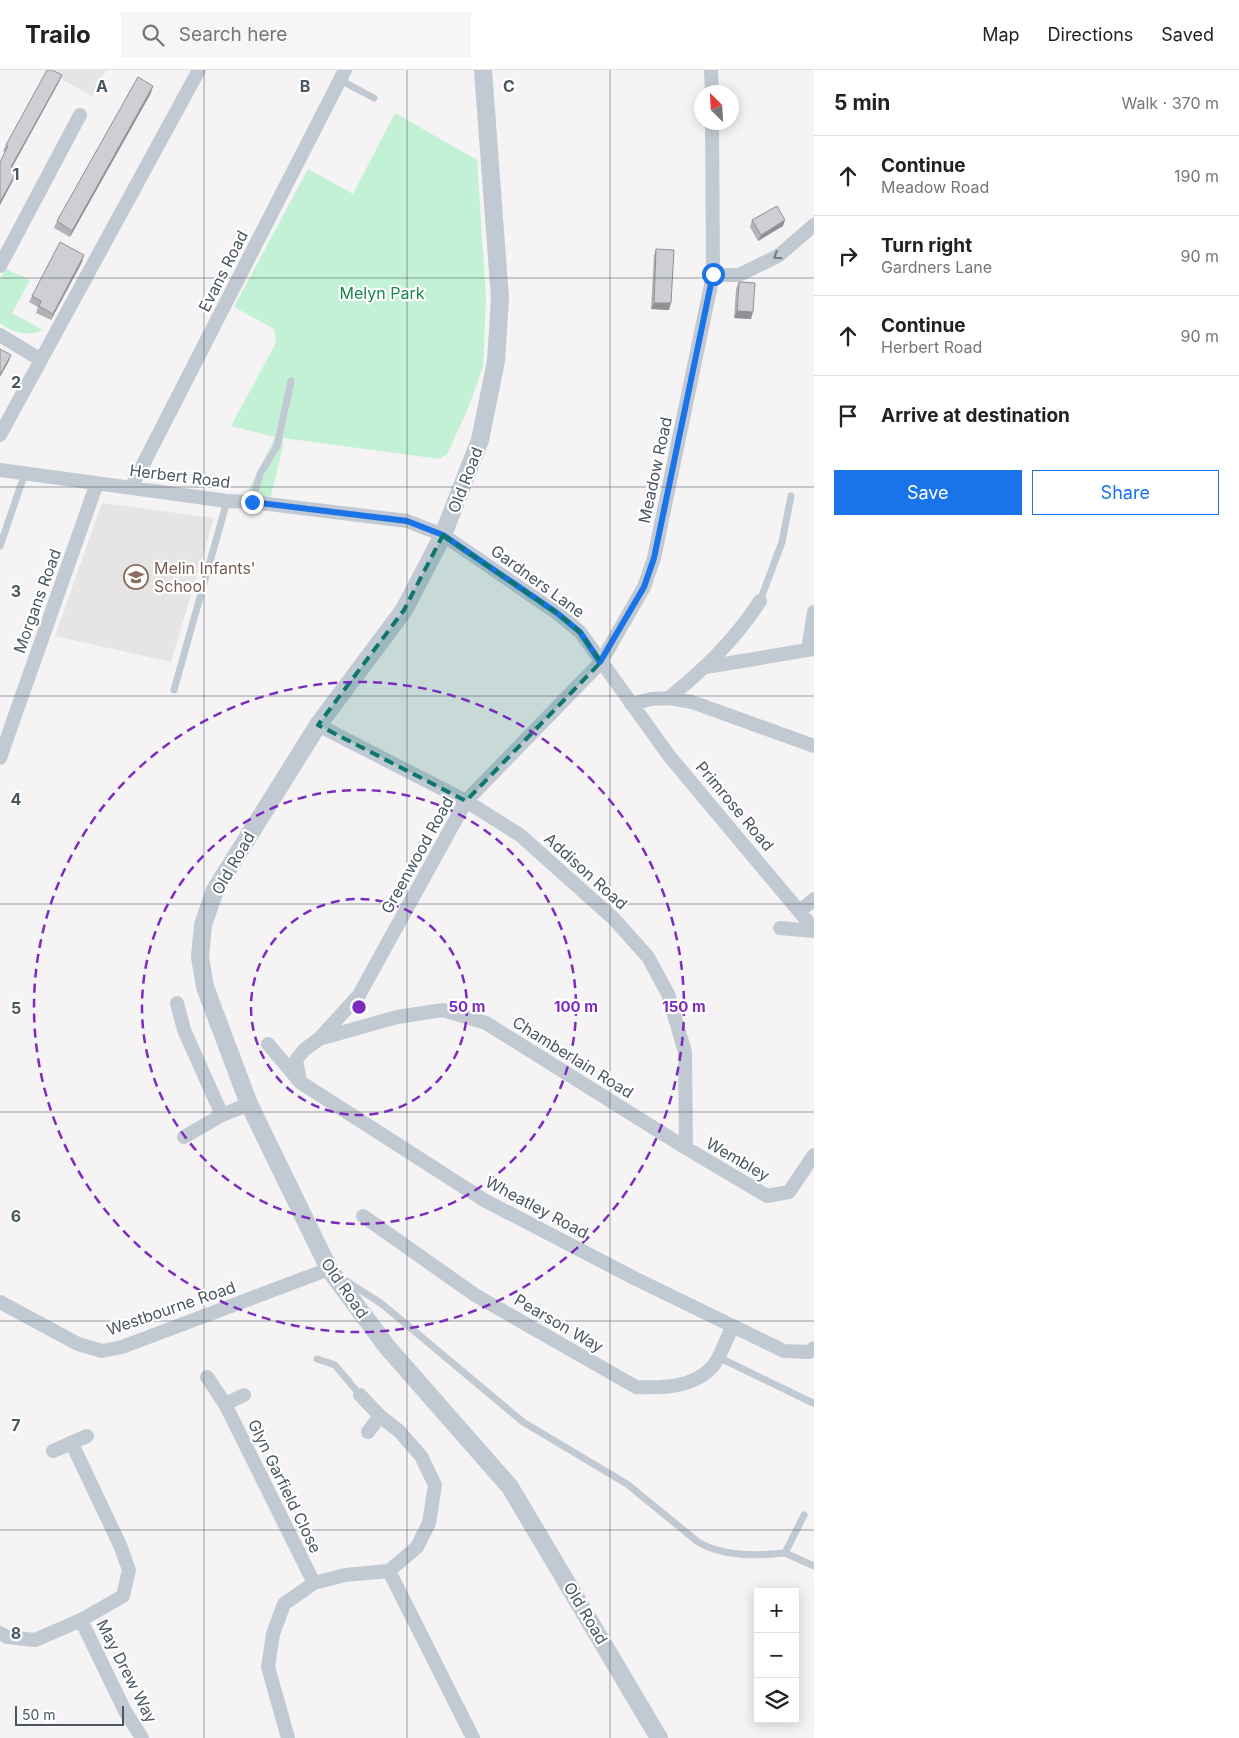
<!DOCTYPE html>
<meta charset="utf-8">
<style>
body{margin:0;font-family:Inter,sans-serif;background:#f6f6f6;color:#222}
.controls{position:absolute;right:15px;bottom:15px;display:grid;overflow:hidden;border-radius:0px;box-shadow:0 2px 12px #0003}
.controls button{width:45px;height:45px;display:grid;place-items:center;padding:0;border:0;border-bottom:1px solid #e0e0e0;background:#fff;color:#222;font:25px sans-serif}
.compass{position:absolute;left:694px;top:15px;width:45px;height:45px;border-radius:50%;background:#fff;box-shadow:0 2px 12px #0003;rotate:336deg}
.scale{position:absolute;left:15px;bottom:12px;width:109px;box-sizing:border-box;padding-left:5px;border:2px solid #4a5661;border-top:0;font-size:14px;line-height:18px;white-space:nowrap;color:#4a5661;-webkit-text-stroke:4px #fff;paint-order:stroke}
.stop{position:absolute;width:15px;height:15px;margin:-11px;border:4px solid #1a73e8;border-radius:50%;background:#fff}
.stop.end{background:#1a73e8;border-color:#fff;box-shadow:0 1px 5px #0008}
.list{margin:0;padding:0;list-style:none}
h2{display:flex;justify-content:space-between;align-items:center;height:65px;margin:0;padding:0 20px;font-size:21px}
h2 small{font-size:16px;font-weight:400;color:#767676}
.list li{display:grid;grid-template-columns:32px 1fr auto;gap:15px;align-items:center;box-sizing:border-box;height:80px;padding:0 20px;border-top:1px solid #e0e0e0}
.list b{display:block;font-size:19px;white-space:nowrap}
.list p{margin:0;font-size:16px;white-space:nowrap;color:#767676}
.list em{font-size:16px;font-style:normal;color:#767676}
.actions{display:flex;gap:10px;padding:15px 20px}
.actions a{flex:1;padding:11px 0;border:1px solid #1a73e8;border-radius:0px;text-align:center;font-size:18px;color:#1a73e8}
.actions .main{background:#1a73e8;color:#fff}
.icon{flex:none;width:28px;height:28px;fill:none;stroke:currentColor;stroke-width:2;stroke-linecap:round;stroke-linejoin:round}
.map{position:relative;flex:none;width:814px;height:1668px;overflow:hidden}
header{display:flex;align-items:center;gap:30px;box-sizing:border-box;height:70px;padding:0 25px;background:#fff;border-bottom:1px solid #e0e0e0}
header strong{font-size:24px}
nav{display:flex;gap:28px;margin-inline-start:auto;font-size:18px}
.search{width:350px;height:45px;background:#f6f6f6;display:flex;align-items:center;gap:12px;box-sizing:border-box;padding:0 18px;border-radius:0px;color:#767676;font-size:19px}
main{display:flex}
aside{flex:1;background:#fff}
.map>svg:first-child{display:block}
.education{fill:#e6e4e5}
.green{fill:#c3f1d5}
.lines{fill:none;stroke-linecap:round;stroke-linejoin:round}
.service{stroke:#c1cad2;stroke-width:7}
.minor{stroke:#c1cad2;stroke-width:14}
.tertiary{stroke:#c1cad2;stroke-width:18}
.wall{fill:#b0b2b7}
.shaded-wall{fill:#909195}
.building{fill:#cdcfd5;stroke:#909195}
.oneway{stroke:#6e7983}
.route{stroke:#1a73e8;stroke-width:6}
.marked{fill:#0f766e;fill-opacity:0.2;stroke:#0f766e;stroke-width:4;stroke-dasharray:10 6;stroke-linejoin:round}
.grid{fill:none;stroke:#4a5661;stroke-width:1;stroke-opacity:0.55}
.ring{fill:none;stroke:#7b2cbf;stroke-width:2.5;stroke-dasharray:9 6}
.labels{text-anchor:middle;stroke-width:4.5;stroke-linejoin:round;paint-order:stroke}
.street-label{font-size:16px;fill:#4a5661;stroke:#fff}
.park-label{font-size:16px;fill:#17864f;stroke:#fff}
.education-label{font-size:16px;fill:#785e54;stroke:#fff;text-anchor:start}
.grid-label{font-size:16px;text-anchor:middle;font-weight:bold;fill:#4a5661;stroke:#fff;stroke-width:4.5;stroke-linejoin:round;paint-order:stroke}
.centre{fill:#7b2cbf;stroke:#fff;stroke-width:2.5}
.ring-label{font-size:15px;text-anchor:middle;font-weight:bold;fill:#7b2cbf;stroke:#fff;stroke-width:4.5;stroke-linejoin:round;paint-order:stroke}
</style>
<header>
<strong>Trailo</strong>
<div class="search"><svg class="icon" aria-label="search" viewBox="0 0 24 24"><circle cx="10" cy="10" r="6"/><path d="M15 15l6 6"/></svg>Search here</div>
<nav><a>Map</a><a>Directions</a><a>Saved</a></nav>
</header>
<main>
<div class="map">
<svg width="814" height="1668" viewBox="0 0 814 1668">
<rect width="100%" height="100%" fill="#f5f3f3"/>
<path class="education" d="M 45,0 L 106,0 L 92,26 Z
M 102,433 L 214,448 L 171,592 L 55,566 Z"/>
<path class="green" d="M 395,43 L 477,90 L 486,227 L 483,297 L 467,341 L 447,384 L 440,389 L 283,368 L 283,377 L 270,429 L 246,425 L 275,367 L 231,356 L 276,273 L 274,259 L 234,237 L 308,99 L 353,124 Z
M 6,199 L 30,210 L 12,243 L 43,260 C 28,267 13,263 0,253 L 0,209 Z"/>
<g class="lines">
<path class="service" d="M 340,10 L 374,28
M 252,432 L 260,404 L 277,376 L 291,311
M 0,476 L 25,403
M 760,531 L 782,472 L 791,426
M 174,620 L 227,431
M 343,1209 L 382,1234 L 523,1352 L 627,1414 L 698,1472 C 723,1487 757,1486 785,1483 L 804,1445
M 718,1287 L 813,1333
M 317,1289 L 335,1295 L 360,1325
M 785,1483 L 814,1496"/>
<path class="minor" d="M 711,0 L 712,22
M 0,196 L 80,45
M 713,205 L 739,205 L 778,186 L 814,155
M 0,265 L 41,290
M 0,365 L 199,0
M 0,400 L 227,431 L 252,432 L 407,451 L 443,465 L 557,543 L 580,562 L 670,687 L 814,859
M 131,418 L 345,0
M 808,580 L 814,542
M 706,597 L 814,579
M 669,628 C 704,599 735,570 760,531
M 631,634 L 651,629 L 669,628 L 692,632 L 814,676
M 318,655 L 466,731 L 520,765 L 614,849 L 648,887 L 668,924 L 685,982 L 686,1078
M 0,688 L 97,413
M 801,840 L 814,829
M 780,858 L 814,861
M 177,933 L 184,960 L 222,1045
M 319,969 L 397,947 L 443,940 L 486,953 L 686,1078 L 767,1126 L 789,1122 L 814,1085
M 268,974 L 300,1012 L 484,1130 L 634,1208 L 784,1281 L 809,1282 L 814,1278
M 300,1012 L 296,990 L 304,980 L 319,969 L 359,925 L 466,731 L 601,592 L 644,517 L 654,488 L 713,205 L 712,52
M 184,1067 L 222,1045 L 249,1034
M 363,1146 L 475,1225 L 636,1317 C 662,1318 694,1318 713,1296 C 721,1286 726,1269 732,1258
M 0,1232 L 78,1274 L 102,1281 L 122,1277 L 329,1199
M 207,1307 L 225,1334 L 314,1513
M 225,1334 L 244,1325
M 368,1362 L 380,1346
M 53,1381 L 87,1366
M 389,1501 L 473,1668
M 81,1550 L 125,1641 L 142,1668
M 0,1563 L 7,1567 L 35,1570 L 81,1550 L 123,1526 L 129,1500 L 120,1475 L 72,1374
M 288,1668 L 268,1597 L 273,1564 L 284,1534 L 314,1513 L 345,1505 L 389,1501 L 417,1477 L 429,1453 L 435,1415 L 421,1386 L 399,1361 L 380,1346 L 360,1325"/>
<path class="tertiary" d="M 483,0 L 500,228 L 496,291 L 480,370 L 443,465 L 404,540 L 318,655 L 215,820 L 203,855 L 200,887 L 205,917 L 249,1034 L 329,1199 L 388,1278 L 510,1417 L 659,1668"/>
</g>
<path class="wall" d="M 62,5 L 59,12 L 12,98 L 15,107 L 5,82 L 3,81 L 6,75 Z
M 151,23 L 70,167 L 54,158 L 57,151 Z
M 752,150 L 783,156 L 758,171 L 750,157 Z
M 656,179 L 669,240 L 651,239 L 654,185 Z
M 82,192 L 51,250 L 36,243 L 38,237 L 29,232 L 32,226 Z
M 739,212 L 751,249 L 734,248 L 736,219 Z"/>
<path class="shaded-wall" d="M 62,5 L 59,12 L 8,104 L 11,97 Z
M 153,16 L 151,23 L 70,167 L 72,161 Z
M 17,101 L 15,107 L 0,135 L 0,132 Z
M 785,150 L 783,156 L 758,171 L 761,165 Z
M 84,185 L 82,192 L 51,250 L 53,244 Z
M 654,233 L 671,233 L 669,240 L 651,239 Z
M 737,241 L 753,242 L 751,249 L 734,248 Z
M 11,285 L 9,291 L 0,307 L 0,305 Z"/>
<path class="building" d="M 47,0 L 52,0 L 62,5 L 11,97 L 17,101 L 0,132 L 0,92 L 8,76 L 6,75 Z
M 138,7 L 153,16 L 72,161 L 57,151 Z
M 777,136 L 785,150 L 761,165 L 752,150 Z
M 60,172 L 84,185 L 53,244 L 39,236 L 41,231 L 32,226 Z
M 656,179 L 674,180 L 671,233 L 654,233 Z
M 739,212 L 755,213 L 753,242 L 737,241 Z
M 0,279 L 11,285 L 0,305 Z"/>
<defs><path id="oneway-chevron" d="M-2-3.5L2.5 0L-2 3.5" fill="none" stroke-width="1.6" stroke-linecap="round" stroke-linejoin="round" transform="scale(1.25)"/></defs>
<use class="oneway" href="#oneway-chevron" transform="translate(777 186) rotate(147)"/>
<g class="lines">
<path class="route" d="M 252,432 L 407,451 L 443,465 L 557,543 L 580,562 L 600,592 L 644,517 L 654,488 L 713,204"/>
</g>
<path class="marked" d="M 443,465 L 557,543 L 580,562 L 601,592 L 466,731 L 318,655 L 404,540 Z"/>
<path class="grid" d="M 204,0 L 204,1668M 407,0 L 407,1668M 610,0 L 610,1668M 0,208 L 814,208M 0,417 L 814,417M 0,626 L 814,626M 0,834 L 814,834M 0,1042 L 814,1042M 0,1251 L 814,1251M 0,1460 L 814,1460"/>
<g class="ring">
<circle cx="359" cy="937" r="108"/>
<circle cx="359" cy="937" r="217"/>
<circle cx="359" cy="937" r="325"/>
</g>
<defs>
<symbol id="school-ring" viewBox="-11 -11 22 22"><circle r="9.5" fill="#fff" stroke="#8d6e63" stroke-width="1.5"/><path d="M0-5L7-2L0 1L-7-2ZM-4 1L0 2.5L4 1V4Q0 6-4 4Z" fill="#8d6e63"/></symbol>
</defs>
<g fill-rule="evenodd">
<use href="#school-ring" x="122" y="493" width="28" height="28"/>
</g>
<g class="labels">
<g class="street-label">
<text transform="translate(223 201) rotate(-63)" y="6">Evans Road</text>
<text transform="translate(655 400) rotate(-78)" y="6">Meadow Road</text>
<text transform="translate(180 406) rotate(7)" y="6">Herbert Road</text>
<text transform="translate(465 410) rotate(-69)" y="6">Old Road</text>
<text transform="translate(538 511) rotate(36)" y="6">Gardners Lane</text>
<text transform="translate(37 531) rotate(-70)" y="6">Morgans Road</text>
<text transform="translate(735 736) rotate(50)" y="6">Primrose Road</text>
<text transform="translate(417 785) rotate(-61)" y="6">Greenwood Road</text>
<text transform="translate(233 793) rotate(-60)" y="6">Old Road</text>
<text transform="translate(586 801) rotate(42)" y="6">Addison Road</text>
<text transform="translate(573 987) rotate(32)" y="6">Chamberlain Road</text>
<text transform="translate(738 1089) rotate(30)" y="6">Wembley</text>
<text transform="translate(537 1137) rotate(28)" y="6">Wheatley Road</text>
<text transform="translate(345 1218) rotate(55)" y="6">Old Road</text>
<text transform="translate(171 1238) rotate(-19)" y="6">Westbourne Road</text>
<text transform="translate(559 1253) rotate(30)" y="6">Pearson Way</text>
<text transform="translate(285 1416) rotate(64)" y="6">Glyn Garfield Close</text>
<text transform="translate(586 1543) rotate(59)" y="6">Old Road</text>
<text transform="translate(127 1601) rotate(63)" y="6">May Drew Way</text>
</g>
<g class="park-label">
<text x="382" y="229">Melyn Park</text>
</g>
<g class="education-label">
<text x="154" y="504">Melin Infants'<tspan x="154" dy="18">School</tspan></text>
</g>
</g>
<g class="grid-label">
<text x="102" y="22">A</text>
<text x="305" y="22">B</text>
<text x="509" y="22">C</text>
<text x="16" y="110">1</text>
<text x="16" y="318">2</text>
<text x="16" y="527">3</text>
<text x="16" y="735">4</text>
<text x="16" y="944">5</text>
<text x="16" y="1152">6</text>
<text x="16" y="1361">7</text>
<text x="16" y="1569">8</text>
</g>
<circle cx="359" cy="937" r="8" class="centre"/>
<g class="ring-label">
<text x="467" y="942">50 m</text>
<text x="576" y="942">100 m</text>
<text x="684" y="942">150 m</text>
</g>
</svg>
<div class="controls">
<button>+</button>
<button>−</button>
<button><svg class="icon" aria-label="layers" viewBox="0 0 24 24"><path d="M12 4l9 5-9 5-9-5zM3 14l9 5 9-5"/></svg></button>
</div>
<svg class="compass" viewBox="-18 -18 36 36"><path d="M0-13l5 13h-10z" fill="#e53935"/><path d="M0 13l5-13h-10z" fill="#767676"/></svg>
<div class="scale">50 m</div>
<div class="stop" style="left:713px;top:204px"></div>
<div class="stop end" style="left:252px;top:432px"></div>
</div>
<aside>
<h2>5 min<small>Walk · 370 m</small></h2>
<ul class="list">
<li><svg class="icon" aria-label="ahead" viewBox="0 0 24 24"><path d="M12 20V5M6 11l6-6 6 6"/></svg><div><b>Continue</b><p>Meadow Road</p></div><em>190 m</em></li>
<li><svg class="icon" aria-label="right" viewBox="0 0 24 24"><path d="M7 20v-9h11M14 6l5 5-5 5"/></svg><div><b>Turn right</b><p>Gardners Lane</p></div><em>90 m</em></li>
<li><svg class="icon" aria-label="ahead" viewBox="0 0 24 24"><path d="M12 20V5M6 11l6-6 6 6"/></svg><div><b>Continue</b><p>Herbert Road</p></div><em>90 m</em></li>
<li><svg class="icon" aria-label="arrive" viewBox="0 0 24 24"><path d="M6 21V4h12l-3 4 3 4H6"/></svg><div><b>Arrive at destination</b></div></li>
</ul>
<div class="actions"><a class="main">Save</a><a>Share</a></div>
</aside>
</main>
